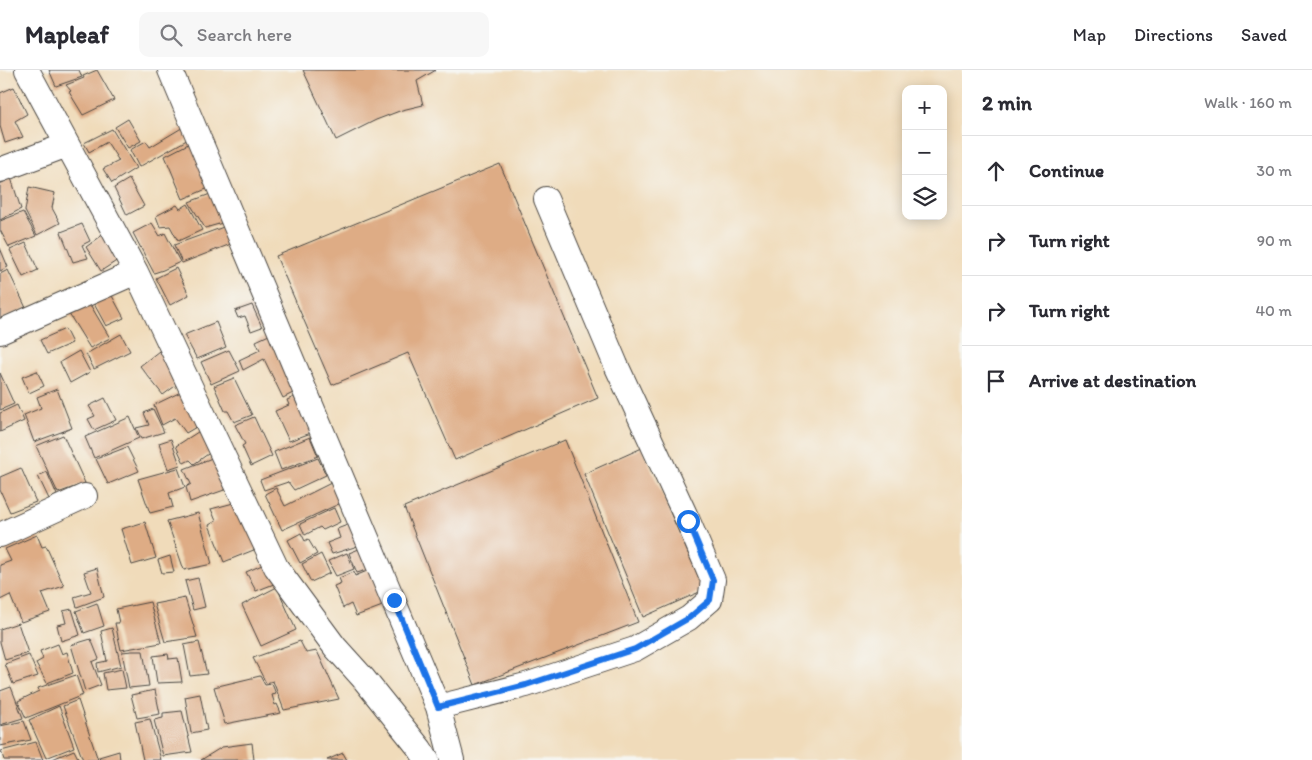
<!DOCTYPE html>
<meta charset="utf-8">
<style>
body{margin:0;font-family:Itim,sans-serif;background:#f7f7f7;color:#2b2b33}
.controls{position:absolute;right:15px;top:15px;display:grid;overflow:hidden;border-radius:10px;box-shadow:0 2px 12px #0003}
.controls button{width:45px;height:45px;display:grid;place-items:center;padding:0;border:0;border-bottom:1px solid #e1e1e2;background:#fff;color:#2b2b33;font:25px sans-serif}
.stop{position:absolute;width:15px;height:15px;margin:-11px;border:4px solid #1a73e8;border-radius:50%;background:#fff}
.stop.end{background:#1a73e8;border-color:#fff;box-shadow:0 1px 5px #0008}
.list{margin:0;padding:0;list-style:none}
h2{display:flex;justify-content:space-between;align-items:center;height:65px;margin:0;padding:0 20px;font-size:21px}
h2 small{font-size:16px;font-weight:400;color:#7c7c81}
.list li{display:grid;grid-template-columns:32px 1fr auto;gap:15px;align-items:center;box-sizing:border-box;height:70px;padding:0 20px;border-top:1px solid #e1e1e2}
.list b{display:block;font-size:19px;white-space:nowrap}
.list em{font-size:16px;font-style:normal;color:#7c7c81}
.icon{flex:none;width:28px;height:28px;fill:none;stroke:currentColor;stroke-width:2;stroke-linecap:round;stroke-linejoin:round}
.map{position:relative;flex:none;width:962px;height:690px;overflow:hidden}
header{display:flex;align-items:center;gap:30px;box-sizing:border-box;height:70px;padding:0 25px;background:#fff;border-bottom:1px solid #e1e1e2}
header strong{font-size:24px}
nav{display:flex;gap:28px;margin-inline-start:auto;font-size:18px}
.search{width:350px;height:45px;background:#f7f7f7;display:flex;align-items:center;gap:12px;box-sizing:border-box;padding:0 18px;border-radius:10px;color:#7c7c81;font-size:19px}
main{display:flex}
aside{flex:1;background:#fff}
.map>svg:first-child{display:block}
.building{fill:#deac85}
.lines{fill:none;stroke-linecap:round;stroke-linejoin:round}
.minor-casing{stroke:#494540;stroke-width:26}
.minor{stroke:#fff;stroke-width:24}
.route{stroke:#1a73e8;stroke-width:6}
</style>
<header>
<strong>Mapleaf</strong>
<div class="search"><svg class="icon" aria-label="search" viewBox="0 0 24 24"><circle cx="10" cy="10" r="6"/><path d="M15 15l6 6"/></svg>Search here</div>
<nav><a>Map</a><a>Directions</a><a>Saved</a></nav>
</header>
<main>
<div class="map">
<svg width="962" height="690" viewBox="0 0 962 690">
<rect width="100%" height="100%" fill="#f6f6f2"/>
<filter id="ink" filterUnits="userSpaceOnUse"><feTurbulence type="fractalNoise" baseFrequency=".02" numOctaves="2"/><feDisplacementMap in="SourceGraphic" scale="10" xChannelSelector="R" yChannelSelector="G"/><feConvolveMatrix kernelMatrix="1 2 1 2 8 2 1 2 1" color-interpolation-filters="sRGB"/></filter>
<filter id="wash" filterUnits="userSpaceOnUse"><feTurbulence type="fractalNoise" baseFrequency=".0096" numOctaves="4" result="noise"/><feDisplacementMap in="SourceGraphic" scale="20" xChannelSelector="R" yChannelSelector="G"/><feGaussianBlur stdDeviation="1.12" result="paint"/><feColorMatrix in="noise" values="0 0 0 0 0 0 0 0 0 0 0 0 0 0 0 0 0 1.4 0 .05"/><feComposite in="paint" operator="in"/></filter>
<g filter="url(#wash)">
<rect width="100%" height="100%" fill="#f0dbba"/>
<g id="blocks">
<path class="building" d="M 49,0 L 79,0 L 82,7 L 56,16 Z
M 97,0 L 114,30 L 83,45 L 69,22 L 71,21 L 66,15 L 84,8 L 83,6 Z
M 303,0 L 436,0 L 417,11 L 423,35 L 402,40 L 376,50 L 336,70 Z
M 14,17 L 27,44 L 15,51 L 23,67 L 5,73 L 0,56 L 0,23 Z
M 128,49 L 141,71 L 128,78 L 115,57 Z
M 185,56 L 192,67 L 139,97 L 130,80 L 146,71 L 150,77 Z
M 112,59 L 136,98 L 112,113 L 103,99 L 119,91 L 107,72 L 89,82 L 84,73 Z
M 192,72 L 211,117 L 183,129 L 165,86 Z
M 500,94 L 598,328 L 455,390 L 408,283 L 332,315 L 276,186 Z
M 11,108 L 21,139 L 0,150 L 0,114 Z
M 129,109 L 144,136 L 127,145 L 114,118 Z
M 29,117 L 55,123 L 52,138 L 60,153 L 37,165 L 25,141 Z
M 213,123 L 226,152 L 205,158 L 189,132 Z
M 188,134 L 202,160 L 178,171 L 170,156 L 160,157 L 156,146 L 177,135 L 180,139 Z
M 23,142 L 36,166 L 9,177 L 0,160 L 0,151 Z
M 152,153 L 160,166 L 165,163 L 180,192 L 163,200 L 154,203 L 133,163 Z
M 82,154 L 90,171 L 82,175 L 88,188 L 73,192 L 61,162 Z
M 229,155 L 236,172 L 182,193 L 174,175 Z
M 104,164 L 121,188 L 101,201 L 86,177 Z
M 26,173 L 38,200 L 23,207 L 10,180 Z
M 0,178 L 8,197 L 0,201 Z
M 176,198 L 189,225 L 170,235 L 156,208 Z
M 8,200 L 26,238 L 0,250 L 0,204 Z
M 111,224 L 124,248 L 106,256 L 93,232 Z
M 88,231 L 110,268 L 90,278 L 69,244 Z
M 252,235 L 262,257 L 251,261 L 245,246 L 238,248 L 235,241 Z
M 216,252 L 226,277 L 197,289 L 184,265 Z
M 65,259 L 72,273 L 47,284 L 40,270 Z
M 121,264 L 130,281 L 94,299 L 86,284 Z
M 269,265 L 293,323 L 283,328 L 264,289 L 243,300 L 239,290 L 260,280 L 256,271 Z
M 229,280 L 240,301 L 211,314 L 201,292 Z
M 79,281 L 90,302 L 70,313 L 60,292 Z
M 159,281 L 182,311 L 163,325 L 140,296 Z
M 37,301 L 44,316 L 29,323 L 22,307 Z
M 0,303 L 14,334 L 0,340 Z
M 234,308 L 252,345 L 234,352 L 228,341 L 225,341 L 214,316 Z
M 57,319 L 72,358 L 34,372 L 24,345 L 41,338 L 37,327 Z
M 187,319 L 203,353 L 186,363 L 175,348 L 162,355 L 154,335 Z
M 294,327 L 311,363 L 289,371 L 275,341 L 289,335 L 287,330 Z
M 105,328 L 116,350 L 94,360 L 88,349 L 95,346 L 89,336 Z
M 17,335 L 24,351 L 0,362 L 0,343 Z
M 153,339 L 164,362 L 141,369 L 136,358 L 149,355 L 144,343 Z
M 130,347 L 139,368 L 94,388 L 85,367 Z
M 254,347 L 272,386 L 251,396 L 242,376 L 245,374 L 235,355 Z
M 201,360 L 215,379 L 194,394 L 190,390 L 184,393 L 176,376 Z
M 63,365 L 85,413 L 58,423 L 36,376 Z
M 310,367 L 318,386 L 281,400 L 274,382 Z
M 171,369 L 180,395 L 168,399 L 159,373 Z
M 565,370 L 638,552 L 475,615 L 404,437 Z
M 127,377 L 139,401 L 108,414 L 96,389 Z
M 642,378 L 704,520 L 643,547 L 584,404 Z
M 212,388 L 217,401 L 221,400 L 230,418 L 190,432 L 186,417 L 191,414 L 184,399 Z
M 318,388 L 326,405 L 294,420 L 288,412 L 264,420 L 260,410 Z
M 21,398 L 36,432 L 10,442 L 0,420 L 0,407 Z
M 178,398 L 185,417 L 169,423 L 173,437 L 150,443 L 138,409 Z
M 47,402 L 57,425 L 49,429 L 38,406 Z
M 331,413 L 341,433 L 282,460 L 265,424 L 276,418 L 285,436 Z
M 241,431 L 261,477 L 224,492 L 209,455 L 216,451 L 211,439 Z
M 334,438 L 340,452 L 323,460 L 320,457 L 305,465 L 300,454 Z
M 198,443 L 212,494 L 184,500 L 167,451 Z
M 145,452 L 156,488 L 132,495 L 121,459 Z
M 350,454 L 358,476 L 332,484 L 327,473 L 340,468 L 337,459 Z
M 301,463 L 305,471 L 308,469 L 317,484 L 300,493 L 288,470 Z
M 37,465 L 42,477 L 46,476 L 64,516 L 42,523 L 50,542 L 21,552 L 10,525 L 0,530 L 0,495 L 11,491 L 5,479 Z
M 364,477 L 373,498 L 357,503 L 349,483 Z
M 347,483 L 354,499 L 336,506 L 328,491 Z
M 321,484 L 330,503 L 311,512 L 302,494 Z
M 170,486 L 174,502 L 162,503 L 158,490 Z
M 269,492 L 279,512 L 256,521 L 246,502 Z
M 97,498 L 104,527 L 77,537 L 74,527 L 91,522 L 84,502 Z
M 372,499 L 385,535 L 356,546 L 351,534 L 343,538 L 334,516 L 341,513 L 339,508 L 354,502 L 355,506 Z
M 198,508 L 205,537 L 193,540 L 185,511 Z
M 277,517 L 296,560 L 261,576 L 242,535 Z
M 185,528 L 197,567 L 165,572 L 154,534 Z
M 150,532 L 161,573 L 121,580 L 115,553 L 119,553 L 116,539 Z
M 97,533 L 104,556 L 84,563 L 76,541 Z
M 72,539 L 80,565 L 61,571 L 57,555 L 66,553 L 63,541 Z
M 18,553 L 28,583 L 5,590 L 0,572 L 0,559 Z
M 112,558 L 121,596 L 98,602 L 97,593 L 107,591 L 101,561 Z
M 91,569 L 99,589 L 92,592 L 101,615 L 85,621 L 71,575 Z
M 300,571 L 306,583 L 317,581 L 339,629 L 284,640 L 273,611 L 266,613 L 253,588 Z
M 199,572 L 207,604 L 190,606 L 184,575 Z
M 58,574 L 62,584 L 67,582 L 73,603 L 47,613 L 36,593 L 43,589 L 40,581 Z
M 132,581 L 143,581 L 149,616 L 129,618 L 122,582 Z
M 168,584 L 169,589 L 178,588 L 182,612 L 157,613 L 153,586 Z
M 29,585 L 38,606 L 13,614 L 5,594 Z
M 122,599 L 126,618 L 106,620 L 103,603 Z
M 76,605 L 83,625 L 26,648 L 18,631 L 39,621 L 38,618 Z
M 260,606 L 265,615 L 272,614 L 276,624 L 272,625 L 275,635 L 277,634 L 281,643 L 225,654 L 214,617 Z
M 11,617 L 23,648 L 0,655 L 0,621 Z
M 155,620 L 160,644 L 137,648 L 131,625 Z
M 200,624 L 207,660 L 191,663 L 185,627 Z
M 78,630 L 98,690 L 83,690 L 63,636 Z
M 59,636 L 74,677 L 46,688 L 29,650 Z
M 182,641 L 192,682 L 163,686 L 154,650 L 163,648 L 163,643 Z
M 150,649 L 161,690 L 143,690 L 135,652 Z
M 24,651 L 31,670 L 0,676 L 0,656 Z
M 36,672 L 43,690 L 4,690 L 1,681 Z
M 252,673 L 254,690 L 201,690 L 222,677 Z
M 74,680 L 79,690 L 50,690 Z
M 119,681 L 120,690 L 100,690 L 99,687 Z
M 343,683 L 347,690 L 327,690 Z"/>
</g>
</g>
<g filter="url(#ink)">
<use href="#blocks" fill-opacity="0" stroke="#494540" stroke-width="1"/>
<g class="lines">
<defs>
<path id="minor" d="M 27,0 L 136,202 L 276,497 L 335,577 L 363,608 L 420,679 L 427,690
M 170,0 L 438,637 L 452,690
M 0,100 L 67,75
M 0,262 L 136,202
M 0,465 L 85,426
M 438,637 L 526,615 L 635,579 L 689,548 L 710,530 L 713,510 L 688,451 L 616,295 L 546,129"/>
</defs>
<use href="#minor" class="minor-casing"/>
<use href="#minor" class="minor"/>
</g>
</g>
<g class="lines" filter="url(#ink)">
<path class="route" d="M 394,530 L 438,637 L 526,615 L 635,579 L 689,548 L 710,530 L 713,510 L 688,451"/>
</g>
</svg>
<div class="controls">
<button>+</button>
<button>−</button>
<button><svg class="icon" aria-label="layers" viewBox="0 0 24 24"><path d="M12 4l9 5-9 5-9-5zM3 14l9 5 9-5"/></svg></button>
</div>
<div class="stop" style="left:688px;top:451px"></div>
<div class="stop end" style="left:394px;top:530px"></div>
</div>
<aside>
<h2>2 min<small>Walk · 160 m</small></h2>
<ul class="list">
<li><svg class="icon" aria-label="ahead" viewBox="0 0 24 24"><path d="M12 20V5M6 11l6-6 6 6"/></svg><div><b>Continue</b></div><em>30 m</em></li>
<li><svg class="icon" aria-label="right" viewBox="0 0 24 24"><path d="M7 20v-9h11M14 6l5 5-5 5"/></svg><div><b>Turn right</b></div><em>90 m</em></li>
<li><svg class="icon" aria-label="right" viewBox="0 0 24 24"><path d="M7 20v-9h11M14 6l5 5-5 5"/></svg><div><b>Turn right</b></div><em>40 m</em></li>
<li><svg class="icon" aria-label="arrive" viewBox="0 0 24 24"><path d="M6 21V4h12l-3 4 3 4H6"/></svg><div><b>Arrive at destination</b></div></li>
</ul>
</aside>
</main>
